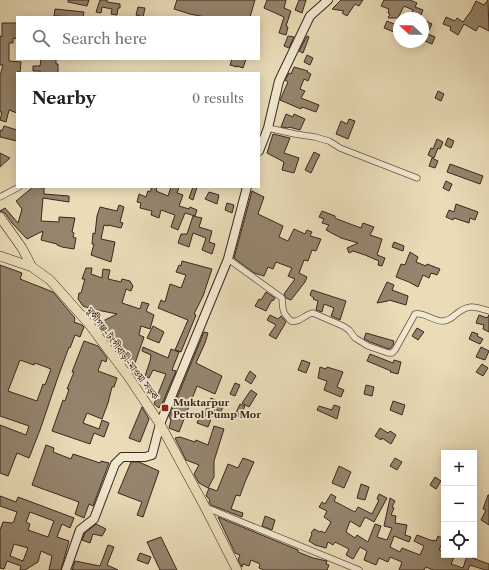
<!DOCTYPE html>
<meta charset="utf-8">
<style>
body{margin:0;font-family:"Libre Caslon Text","Noto Serif Bengali",serif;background:#f2f2f2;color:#202124}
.controls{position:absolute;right:12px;bottom:12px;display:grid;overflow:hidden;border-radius:0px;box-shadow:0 2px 10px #0003}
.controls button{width:36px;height:36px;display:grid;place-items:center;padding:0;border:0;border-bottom:1px solid #e0e0e0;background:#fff;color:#202124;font:20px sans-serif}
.compass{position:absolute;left:393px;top:12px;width:36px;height:36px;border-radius:50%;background:#fff;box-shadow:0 2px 10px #0003;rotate:292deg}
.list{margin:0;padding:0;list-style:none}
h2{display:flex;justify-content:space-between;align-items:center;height:52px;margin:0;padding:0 16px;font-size:17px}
h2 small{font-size:13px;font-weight:400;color:#757577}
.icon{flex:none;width:22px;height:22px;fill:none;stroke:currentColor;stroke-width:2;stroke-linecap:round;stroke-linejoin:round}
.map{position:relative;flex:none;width:489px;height:570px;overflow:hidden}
.search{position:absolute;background:#fff;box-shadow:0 2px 10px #0003;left:16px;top:16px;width:244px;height:44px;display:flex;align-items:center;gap:10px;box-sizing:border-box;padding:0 14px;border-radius:0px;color:#757577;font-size:15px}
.panel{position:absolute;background:#fff;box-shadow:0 2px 10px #0003;left:16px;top:72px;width:244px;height:116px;border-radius:0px}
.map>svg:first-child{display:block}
.building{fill:#95856e;stroke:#3a271e;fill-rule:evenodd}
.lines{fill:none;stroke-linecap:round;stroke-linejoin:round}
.street-casing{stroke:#665444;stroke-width:7}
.secondary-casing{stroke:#3a271e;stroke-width:10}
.primary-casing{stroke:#3a271e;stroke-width:10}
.street{stroke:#f1e8d0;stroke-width:5.5}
.secondary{stroke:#f1e8d0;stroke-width:8}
.primary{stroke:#e9dcb7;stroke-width:9}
.poi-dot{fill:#8f2418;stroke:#f1e8d0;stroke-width:1.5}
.labels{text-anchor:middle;stroke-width:3.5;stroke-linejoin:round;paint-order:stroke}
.street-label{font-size:10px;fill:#3a271e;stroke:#f1e8d0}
.poi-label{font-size:10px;font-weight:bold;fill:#3a271e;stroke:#f1e8d0;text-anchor:start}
</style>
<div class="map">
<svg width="489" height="570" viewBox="0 0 489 570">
<rect width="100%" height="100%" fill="#e9dcb7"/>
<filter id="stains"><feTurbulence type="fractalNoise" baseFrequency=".005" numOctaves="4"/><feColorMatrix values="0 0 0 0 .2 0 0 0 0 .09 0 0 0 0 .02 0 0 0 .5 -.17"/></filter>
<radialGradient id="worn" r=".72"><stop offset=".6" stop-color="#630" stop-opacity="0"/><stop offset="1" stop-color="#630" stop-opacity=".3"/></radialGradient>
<path class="building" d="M 68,0 L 89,0 L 87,6 L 68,2 Z
M 100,0 L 107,0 L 107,2 L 120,4 L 120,8 L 118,8 L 117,15 L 111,14 L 112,9 L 102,7 L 101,13 L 96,12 Z
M 177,0 L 255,0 L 250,17 L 205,17 L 190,14 L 174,9 Z
M 267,0 L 286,0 L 284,8 L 291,11 L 286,26 L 288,27 L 286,35 L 279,33 L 284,17 L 264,8 Z
M 299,0 L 306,0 L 302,13 L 295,10 Z
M 341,0 L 363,0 L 359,6 L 355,4 L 347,16 L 342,13 L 344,11 L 332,9 Z
M 384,0 L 410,0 L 417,3 L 415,7 L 423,10 L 421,15 L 419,14 L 417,18 L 410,18 L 413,10 L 404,6 L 398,18 L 388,18 L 390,14 L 388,13 L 389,9 L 381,6 Z
M 488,0 L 489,31 L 479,26 L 476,31 L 464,24 L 458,35 L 450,30 L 451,27 L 443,24 L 446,17 L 455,21 L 457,18 L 463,22 L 471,11 L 476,1 L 484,5 Z
M 138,7 L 145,8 L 143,17 L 136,15 Z
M 55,9 L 84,12 L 83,17 L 54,16 Z
M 387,21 L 399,26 L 399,34 L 384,28 Z
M 426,21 L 432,24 L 429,30 L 423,28 Z
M 2,23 L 17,23 L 17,39 L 13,38 L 13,43 L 9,43 L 9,61 L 21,62 L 20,72 L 17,72 L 17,113 L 9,110 L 6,122 L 0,120 L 2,112 L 0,112 L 0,76 L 3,65 L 0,65 L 0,36 L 2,37 Z
M 428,34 L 435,37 L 432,44 L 425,41 Z
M 288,36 L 294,37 L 289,48 L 284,46 Z
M 307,36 L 309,37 L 303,53 L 299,51 Z
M 307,55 L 313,58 L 310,65 L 304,62 Z
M 41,59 L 56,59 L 56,64 L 58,64 L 58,73 L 40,73 L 40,71 L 33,71 L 33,66 L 40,66 Z
M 232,59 L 246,59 L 243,68 L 237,66 L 237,67 L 230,65 Z
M 294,67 L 308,71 L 307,72 L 311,74 L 308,81 L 304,79 L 300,89 L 305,91 L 301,98 L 319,105 L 316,112 L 302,107 L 301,109 L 280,100 L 288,82 L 285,80 L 289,73 L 291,74 Z
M 438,91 L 444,94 L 441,101 L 435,98 Z
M 286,114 L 293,117 L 294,114 L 305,119 L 300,130 L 289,127 L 288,128 L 281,127 Z
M 349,119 L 355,121 L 348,139 L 336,134 L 341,121 L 347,124 Z
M 4,126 L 17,130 L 17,141 L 0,137 L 0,130 L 2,131 Z
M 273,134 L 290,138 L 284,153 L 299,158 L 294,173 L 282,170 L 284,162 L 267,153 Z
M 448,138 L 454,141 L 451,148 L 445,145 Z
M 437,139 L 443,142 L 440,149 L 438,148 L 434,158 L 428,155 L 431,148 L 433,149 Z
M 314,152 L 320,155 L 317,160 L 311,173 L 305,170 Z
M 0,153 L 10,158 L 0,167 Z
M 432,158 L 438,161 L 435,168 L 429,166 Z
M 450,164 L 483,176 L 480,184 L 447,172 Z
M 446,181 L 452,184 L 449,191 L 443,188 Z
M 33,187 L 44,188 L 44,194 L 69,196 L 69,202 L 43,198 L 41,221 L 59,222 L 59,217 L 75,218 L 72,232 L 74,233 L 73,237 L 76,238 L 74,249 L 62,247 L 57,245 L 57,244 L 41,240 L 43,231 L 27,239 L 12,223 L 5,213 L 0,211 L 5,208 L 18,223 L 22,209 L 16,201 Z
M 152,187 L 157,187 L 156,191 L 168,196 L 171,187 L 179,187 L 177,193 L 183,195 L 179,206 L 189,209 L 190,207 L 197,210 L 195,216 L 185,213 L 178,230 L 171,227 L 175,215 L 161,210 L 159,218 L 151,215 L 152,211 L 140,208 L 141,203 L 137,202 L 139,194 L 146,197 L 148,191 L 150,192 Z
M 193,187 L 197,187 L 193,200 L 189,198 Z
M 252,191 L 264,197 L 258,214 L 283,226 L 279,237 L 288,241 L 294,229 L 305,234 L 307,230 L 312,232 L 310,236 L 321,239 L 316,251 L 312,250 L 308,261 L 304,260 L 299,273 L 307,277 L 305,282 L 291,300 L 286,298 L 284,294 L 295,279 L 288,276 L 292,268 L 276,262 L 273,269 L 268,267 L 264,276 L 254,273 L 234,258 Z
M 209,192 L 219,195 L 217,204 L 205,199 Z
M 227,203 L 234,205 L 232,213 L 225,210 Z
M 456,204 L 478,212 L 475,220 L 470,218 L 469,223 L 454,218 L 453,220 L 446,217 L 449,210 L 454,212 Z
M 119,205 L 124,207 L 120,222 L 123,223 L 121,228 L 108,225 L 108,226 L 104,225 L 101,239 L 115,242 L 111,262 L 91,255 L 94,244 L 92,244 L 93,233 L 95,234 L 97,216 L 100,207 L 117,211 Z
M 322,211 L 335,216 L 335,218 L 337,219 L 361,228 L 363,223 L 374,227 L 370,235 L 382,239 L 377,255 L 385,258 L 382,266 L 378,265 L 379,261 L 365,255 L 353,251 L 349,253 L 347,248 L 358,243 L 341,238 L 326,230 L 329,225 L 322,223 L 324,219 L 319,217 Z
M 193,216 L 202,218 L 199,227 L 212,231 L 209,242 L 215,244 L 212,254 L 202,250 L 206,238 L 193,233 L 189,247 L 178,243 L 181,234 L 187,234 Z
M 394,242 L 404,246 L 403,251 L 392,247 Z
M 410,252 L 418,257 L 416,262 L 426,266 L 427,264 L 440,269 L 437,275 L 431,273 L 429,278 L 423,275 L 418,287 L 409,282 L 396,277 L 401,264 L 405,265 Z
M 182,261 L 212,269 L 203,296 L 194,314 L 196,315 L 181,352 L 175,350 L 188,320 L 158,308 L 161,300 L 165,302 L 170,284 L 181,288 L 186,275 L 176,272 L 179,265 L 181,266 Z
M 0,265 L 22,273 L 20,279 L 53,292 L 75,318 L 74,322 L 82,325 L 84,327 L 80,337 L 75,335 L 70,348 L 69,347 L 58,377 L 40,430 L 29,458 L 17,453 L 8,476 L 0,473 L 0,425 L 26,435 L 29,426 L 0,416 ZM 20,360 L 34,365 L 35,363 L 51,369 L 45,385 L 43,384 L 37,401 L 8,391 Z
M 86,268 L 92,268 L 91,274 L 102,278 L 103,269 L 110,270 L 108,279 L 121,282 L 122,279 L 130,281 L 133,286 L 131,291 L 126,289 L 122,303 L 140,309 L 142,302 L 149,304 L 146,311 L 154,315 L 150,329 L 141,326 L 139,335 L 144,337 L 133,369 L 113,345 L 97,324 L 117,314 L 97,310 L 96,313 L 91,312 L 91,309 L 83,306 L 78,299 L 79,293 L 81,293 L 85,279 L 82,279 Z
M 387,282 L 394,285 L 392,290 L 408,296 L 406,305 L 389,300 L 388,301 L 377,303 Z
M 312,290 L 346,301 L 340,320 L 331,316 L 334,308 L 324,304 L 322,312 L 316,310 L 318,301 L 313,299 L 314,298 L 310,295 Z
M 266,292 L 275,298 L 273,301 L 272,300 L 266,311 L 255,306 L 259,299 L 261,300 Z
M 270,315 L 278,319 L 281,316 L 286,322 L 276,339 L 269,335 L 276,325 L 267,320 Z
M 479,315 L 487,318 L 489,315 L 489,332 L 483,329 L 484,325 L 476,323 Z
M 153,326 L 164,332 L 159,343 L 147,338 Z
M 417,328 L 424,332 L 418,340 L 412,336 Z
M 204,332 L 208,333 L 205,343 L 196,363 L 222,376 L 215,394 L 197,386 L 179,432 L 169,428 L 171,420 L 169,417 Z
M 472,332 L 478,334 L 477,336 L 483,339 L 480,344 L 469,339 Z
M 366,333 L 394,341 L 393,345 L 390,349 L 389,349 L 370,342 L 364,339 Z
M 84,341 L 98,346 L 107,358 L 106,362 L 102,360 L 98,371 L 117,378 L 114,387 L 112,387 L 108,403 L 102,419 L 87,413 L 83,423 L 99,429 L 102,420 L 109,423 L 104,437 L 94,433 L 90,444 L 52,431 L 63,400 L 65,401 L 69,389 L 67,389 L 74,372 L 72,372 Z
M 143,347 L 168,358 L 171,349 L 179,352 L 172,370 L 176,371 L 162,404 L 161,404 L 159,408 L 154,404 L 166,374 L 153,370 L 149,378 L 145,376 L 150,361 L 151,355 L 142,351 Z
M 481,347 L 489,351 L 485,360 L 476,357 Z
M 370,354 L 393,363 L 394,360 L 401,362 L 398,374 L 390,372 L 391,371 L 367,361 Z
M 302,360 L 310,363 L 306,373 L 298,370 Z
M 482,364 L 488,368 L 483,376 L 476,372 Z
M 320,367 L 326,369 L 327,367 L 343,372 L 337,387 L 344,390 L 341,397 L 324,390 L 327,381 L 318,378 Z
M 250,371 L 256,376 L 251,384 L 245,380 Z
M 235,383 L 240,385 L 235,396 L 230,394 Z
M 366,385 L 374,387 L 372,396 L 364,394 Z
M 251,390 L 257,394 L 249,407 L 242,403 Z
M 211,398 L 224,404 L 221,412 L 215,409 L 208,427 L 197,423 L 201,413 L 204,414 Z
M 393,401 L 405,405 L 402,415 L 390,410 Z
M 240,404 L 245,406 L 240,417 L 235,415 Z
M 334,405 L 340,407 L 337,419 L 317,410 L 319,406 L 332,410 Z
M 142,407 L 149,419 L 140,442 L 129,438 Z
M 214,426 L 224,429 L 214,461 L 214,477 L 208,488 L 199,483 L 194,474 L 199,465 L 186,460 L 175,438 L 180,437 L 195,442 L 196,440 L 208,445 Z
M 380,428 L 388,433 L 390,431 L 396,435 L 391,444 L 382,438 L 381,440 L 375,436 Z
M 46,445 L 54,448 L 53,452 L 71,459 L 73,454 L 100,463 L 101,461 L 109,463 L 93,506 L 89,504 L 84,518 L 75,514 L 79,502 L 32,485 Z
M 243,458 L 254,462 L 245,482 L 240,496 L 236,495 L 231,509 L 243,513 L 242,517 L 211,505 L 209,502 L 210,500 L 206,496 L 209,488 L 217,491 L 228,464 L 238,468 Z
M 395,458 L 402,462 L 397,470 L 390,466 Z
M 131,462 L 139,462 L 159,471 L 143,517 L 137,515 L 142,502 L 118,493 Z
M 339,466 L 351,472 L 344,488 L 332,483 Z
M 435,477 L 441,481 L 436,489 L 430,485 Z
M 361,484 L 369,487 L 365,500 L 357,498 Z
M 331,494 L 336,497 L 334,501 L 349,509 L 355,512 L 358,507 L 372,514 L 379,500 L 377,499 L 379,494 L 387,498 L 374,522 L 365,517 L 360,527 L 350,521 L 346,532 L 355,538 L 357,535 L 368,542 L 375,524 L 381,526 L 377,537 L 387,540 L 392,528 L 384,526 L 390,498 L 395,501 L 392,507 L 394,508 L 391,515 L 396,516 L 395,523 L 407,525 L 405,535 L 411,537 L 409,542 L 394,536 L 390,547 L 400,552 L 402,548 L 420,555 L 424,546 L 414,541 L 417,535 L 433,541 L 433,540 L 436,541 L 438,536 L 444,539 L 439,550 L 444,552 L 444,555 L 455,555 L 451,564 L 463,568 L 467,556 L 489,564 L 489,570 L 485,570 L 470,565 L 468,570 L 433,570 L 426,567 L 424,570 L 399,570 L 402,562 L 390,557 L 388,562 L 379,558 L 376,565 L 364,560 L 367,551 L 360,547 L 353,559 L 346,555 L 349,549 L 335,542 L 333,545 L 328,542 L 326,548 L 315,545 L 309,541 L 312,534 L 311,533 L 314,529 L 320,532 L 321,531 L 325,533 L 331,522 L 324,517 L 327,511 L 319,507 L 322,502 L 325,504 Z
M 488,495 L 489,495 L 489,525 L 481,520 L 486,510 L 483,509 Z
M 0,496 L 16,502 L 18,497 L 74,518 L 70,528 L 62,524 L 57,537 L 69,541 L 61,570 L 49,570 L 52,556 L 41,551 L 38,562 L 25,570 L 20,570 L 21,566 L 7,561 L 4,569 L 0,568 L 0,530 L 3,522 L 12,523 L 14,521 L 17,512 L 0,506 ZM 30,512 L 54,521 L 48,537 L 28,530 L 30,524 L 26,522 ZM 14,544 L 28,548 L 23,561 L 10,556 Z
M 265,516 L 275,520 L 272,530 L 262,526 Z
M 218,517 L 298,550 L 298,552 L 313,558 L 327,561 L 326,564 L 329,565 L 327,570 L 264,570 L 259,568 L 260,564 L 251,560 L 249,566 L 243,564 L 242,567 L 238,560 L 240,555 L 235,553 Z
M 96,524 L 106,529 L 102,536 L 93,534 L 90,543 L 82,540 L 85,533 Z
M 161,537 L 177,570 L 160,570 L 147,542 Z
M 108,545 L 114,547 L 107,565 L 118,570 L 72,570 L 75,561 L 100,566 Z
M 140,553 L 151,557 L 148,564 L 137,560 Z"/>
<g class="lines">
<defs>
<path id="street" d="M 268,128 L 295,134 L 315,137 L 329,141 L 340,148 L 417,178
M 0,197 L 19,187
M 228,259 L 282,298 C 283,311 282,312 291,321 C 300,323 305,314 313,313 L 343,326 L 349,330 L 355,338 L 368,346 L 388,353 L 392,353 L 395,350 L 415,314 C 425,312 434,322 444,321 C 449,320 452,318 455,315 C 468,304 474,306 489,311
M 205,507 L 359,570"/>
<path id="secondary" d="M 259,151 L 268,128 L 279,81 L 310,16 L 328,0
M 66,570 L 80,530 L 94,519 L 115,464 L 122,457 L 145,457 L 152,455 L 160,424 L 228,259 L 247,187"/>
<path id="primary" d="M 0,217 L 22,248 L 32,267
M 0,256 L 32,267 L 50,280 L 89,324 L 128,376 L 160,424 L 205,507 L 237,570"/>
</defs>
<use href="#street" class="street-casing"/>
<use href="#secondary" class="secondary-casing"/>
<use href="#primary" class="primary-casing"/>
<use href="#street" class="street"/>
<use href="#secondary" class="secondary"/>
<use href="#primary" class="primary"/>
</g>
<rect class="poi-dot" x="161" y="404" width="8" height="8" rx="2"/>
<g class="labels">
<g class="street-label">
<text transform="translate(123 353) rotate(53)" y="4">মুন্সীগঞ্জ-টংগীবাড়ী-মাওয়া সড়ক</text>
</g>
<g class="poi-label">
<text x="173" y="406">Muktarpur<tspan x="173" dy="12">Petrol Pump Mor</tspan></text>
</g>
</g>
<rect width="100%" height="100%" filter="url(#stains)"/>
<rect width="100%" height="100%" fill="url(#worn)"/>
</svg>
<div class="controls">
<button>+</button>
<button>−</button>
<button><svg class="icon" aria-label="locate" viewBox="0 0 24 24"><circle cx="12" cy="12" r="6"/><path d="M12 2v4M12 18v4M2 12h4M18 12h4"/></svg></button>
</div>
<svg class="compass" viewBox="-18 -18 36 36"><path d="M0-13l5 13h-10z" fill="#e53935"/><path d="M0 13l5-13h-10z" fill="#757577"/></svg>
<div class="search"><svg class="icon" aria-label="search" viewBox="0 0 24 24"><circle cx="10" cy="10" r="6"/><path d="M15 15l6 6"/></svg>Search here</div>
<section class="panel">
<h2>Nearby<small>0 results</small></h2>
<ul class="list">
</ul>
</section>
</div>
